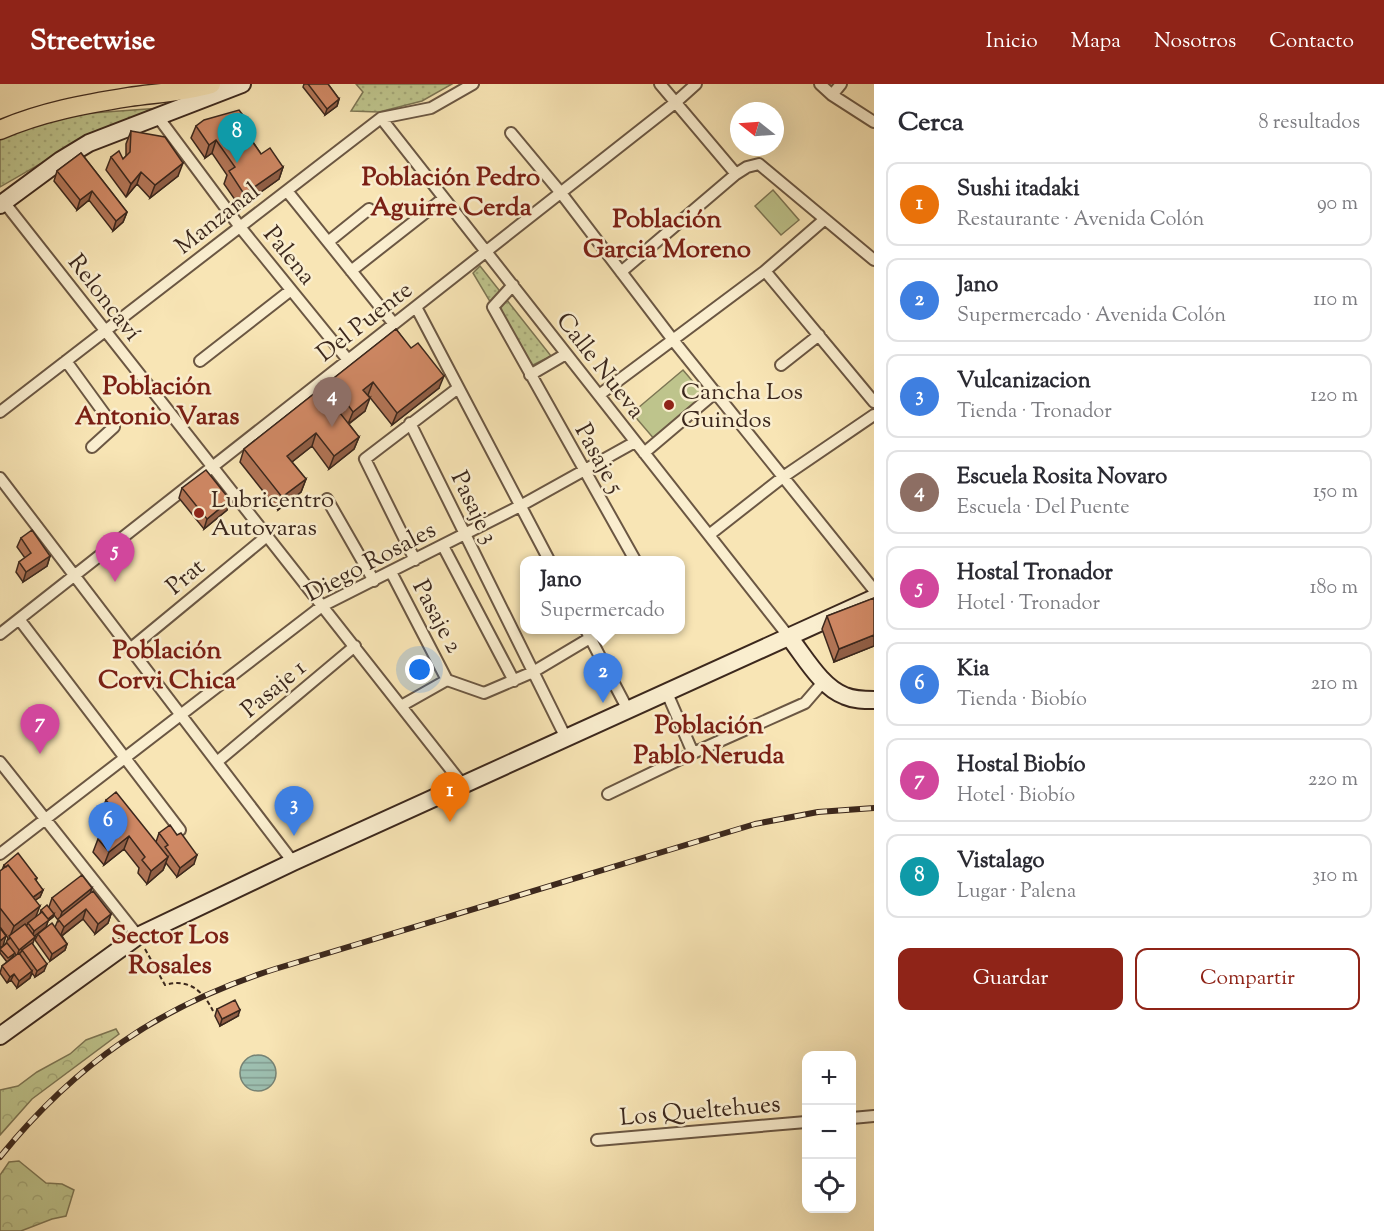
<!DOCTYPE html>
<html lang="es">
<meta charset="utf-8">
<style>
body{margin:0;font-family:"Sorts Mill Goudy",serif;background:#f7f7f7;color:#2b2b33}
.controls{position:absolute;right:18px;bottom:18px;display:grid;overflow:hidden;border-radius:12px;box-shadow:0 6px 24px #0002}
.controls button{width:54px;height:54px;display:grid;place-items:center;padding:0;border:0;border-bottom:2px solid #e1e1e2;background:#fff;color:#2b2b33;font:30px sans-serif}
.compass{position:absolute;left:730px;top:18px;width:54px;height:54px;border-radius:50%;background:#fff;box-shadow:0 6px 24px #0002;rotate:287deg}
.you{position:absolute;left:420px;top:586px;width:21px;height:21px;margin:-15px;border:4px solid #fff;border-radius:50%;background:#1a73e8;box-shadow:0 0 0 9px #1a73e833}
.badge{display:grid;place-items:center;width:39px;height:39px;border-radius:50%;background:#8f2418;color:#fff;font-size:20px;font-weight:700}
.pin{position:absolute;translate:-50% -50px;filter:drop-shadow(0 2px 3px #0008)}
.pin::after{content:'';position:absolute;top:32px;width:21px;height:18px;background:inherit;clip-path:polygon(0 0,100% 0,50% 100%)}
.popup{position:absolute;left:520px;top:472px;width:165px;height:78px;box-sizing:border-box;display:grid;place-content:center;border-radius:12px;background:#fff;filter:drop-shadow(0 2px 4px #0005);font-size:20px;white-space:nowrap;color:#7c7c81}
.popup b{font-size:22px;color:#2b2b33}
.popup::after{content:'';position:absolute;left:50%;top:100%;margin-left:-12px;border:12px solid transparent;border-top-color:#fff}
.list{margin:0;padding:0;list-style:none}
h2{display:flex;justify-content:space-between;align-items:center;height:78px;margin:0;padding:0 24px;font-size:26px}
h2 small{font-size:20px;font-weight:400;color:#7c7c81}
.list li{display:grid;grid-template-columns:39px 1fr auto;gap:18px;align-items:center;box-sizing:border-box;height:84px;margin:0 12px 12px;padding:0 12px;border:2px solid #e1e1e2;border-radius:12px}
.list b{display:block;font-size:22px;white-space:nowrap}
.list p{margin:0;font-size:20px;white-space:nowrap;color:#7c7c81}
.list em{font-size:20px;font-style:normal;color:#7c7c81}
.actions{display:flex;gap:12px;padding:18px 24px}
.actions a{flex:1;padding:14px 0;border:2px solid #8f2418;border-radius:12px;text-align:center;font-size:21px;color:#8f2418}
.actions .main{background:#8f2418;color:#fff}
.icon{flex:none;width:33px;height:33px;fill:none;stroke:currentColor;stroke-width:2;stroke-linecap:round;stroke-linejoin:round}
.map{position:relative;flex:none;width:874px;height:1147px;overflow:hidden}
header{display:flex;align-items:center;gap:36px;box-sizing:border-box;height:84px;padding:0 30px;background:#8f2418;color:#fff}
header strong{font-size:28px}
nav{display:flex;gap:33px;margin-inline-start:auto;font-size:21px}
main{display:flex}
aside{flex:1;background:#fff}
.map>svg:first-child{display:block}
.grass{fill:url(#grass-dots);stroke:#7d7654;stroke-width:1.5}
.forest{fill:url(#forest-crowns);stroke:#7d7654;stroke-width:1.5}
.pitch{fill:#bec48c;stroke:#7d7654;stroke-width:1.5}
.water{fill:url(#water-rules);stroke:#768375;stroke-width:1.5}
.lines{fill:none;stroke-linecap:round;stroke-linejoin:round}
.street-casing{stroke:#6b5743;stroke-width:14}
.secondary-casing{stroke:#3c281d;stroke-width:20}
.primary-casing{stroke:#3c281d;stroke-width:21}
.path{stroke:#3c281d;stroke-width:2;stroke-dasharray:4.5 3;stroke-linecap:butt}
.street{stroke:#faeecf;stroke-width:10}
.secondary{stroke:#faeecf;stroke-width:16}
.primary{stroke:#f8e5b5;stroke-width:18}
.rail-casing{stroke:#3c281d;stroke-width:6}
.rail{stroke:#faeecf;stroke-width:4;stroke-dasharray:11;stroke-linecap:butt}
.wall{fill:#b27556;stroke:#3c281d;stroke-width:1.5}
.shaded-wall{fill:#915f46;stroke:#3c281d;stroke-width:1.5}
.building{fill:#cf8864;stroke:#3c281d;stroke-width:1.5}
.poi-dot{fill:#8f2418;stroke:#faeecf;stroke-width:2}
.labels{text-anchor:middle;stroke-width:5;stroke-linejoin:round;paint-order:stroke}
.street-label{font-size:24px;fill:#3c281d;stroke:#faeecf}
.poi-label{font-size:24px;fill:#3c281d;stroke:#faeecf;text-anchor:start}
.neighbourhood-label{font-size:26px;font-weight:bold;fill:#7a1f14;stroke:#faeecf}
</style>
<header>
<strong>Streetwise</strong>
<nav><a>Inicio</a><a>Mapa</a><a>Nosotros</a><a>Contacto</a></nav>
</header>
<main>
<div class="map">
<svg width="874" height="1147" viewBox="0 0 874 1147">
<defs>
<pattern id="grass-dots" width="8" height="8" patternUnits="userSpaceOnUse" patternTransform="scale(1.5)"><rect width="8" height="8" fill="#bec48c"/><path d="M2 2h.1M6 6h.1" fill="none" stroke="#a4a878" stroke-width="1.8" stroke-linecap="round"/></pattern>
<pattern id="forest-crowns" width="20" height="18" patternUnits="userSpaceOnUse" patternTransform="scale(1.5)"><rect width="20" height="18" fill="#bec48c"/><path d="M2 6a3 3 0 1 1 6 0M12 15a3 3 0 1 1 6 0" fill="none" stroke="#a4a878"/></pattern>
<pattern id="water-rules" width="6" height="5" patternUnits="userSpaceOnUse" patternTransform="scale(1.5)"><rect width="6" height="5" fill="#9dbfb0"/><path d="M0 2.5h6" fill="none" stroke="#819b8f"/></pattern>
</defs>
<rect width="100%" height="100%" fill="#f8e5b5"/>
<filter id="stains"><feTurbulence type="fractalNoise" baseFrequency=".00333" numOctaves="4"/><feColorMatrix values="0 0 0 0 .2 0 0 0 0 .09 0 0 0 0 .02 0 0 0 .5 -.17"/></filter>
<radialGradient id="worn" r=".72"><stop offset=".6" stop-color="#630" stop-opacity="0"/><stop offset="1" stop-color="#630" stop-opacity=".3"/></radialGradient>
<path class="grass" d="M 356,0 L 452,0 L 422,17 L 379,28 L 351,27 L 363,8 Z
M 161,24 L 73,61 L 0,103 L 0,53 L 30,42 L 78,30 Z
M 480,182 L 551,272 L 529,283 L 473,189 Z"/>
<path class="forest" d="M 116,945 L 119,950 L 32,1015 L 0,1051 L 0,1006 L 18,1002 L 37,988 L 70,970 L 86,956 Z
M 19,1077 L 46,1099 L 62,1100 L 74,1106 L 66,1132 L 52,1135 L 21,1147 L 0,1147 L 0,1091 L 9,1078 Z"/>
<path class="pitch" d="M 773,106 L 799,136 L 781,151 L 755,122 Z
M 683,286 L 706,313 L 655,356 L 632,329 Z"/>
<path class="water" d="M240 989a18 18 0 1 1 36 0a18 18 0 1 1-36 0Z"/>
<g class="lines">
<defs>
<path id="street" d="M 660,0 L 736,90 L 747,83 L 759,80 L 874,176
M 820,0 L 832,11 L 874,38
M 832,11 L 841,0
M 158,33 L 240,143 L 348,276
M 381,34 L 789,553
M 511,49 L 561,109 L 673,256 L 874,506
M 287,107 L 394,240
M 4,118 L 463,701
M 328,158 L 369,125
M 351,187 L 444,114
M 765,187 L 874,318
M 621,188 L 736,90
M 513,201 L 493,223 L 635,476
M 416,223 L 549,476
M 66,277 L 114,343 L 92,363
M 200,277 L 291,206
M 781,281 L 819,251
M 530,291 L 566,270
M 599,311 L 765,187 L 825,135
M 0,328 L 381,34 L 431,24 L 473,0
M 410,339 L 566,654
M 644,369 L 716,308
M 0,394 L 293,778
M 327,415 L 374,497
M 709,451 L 783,393 L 874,331
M 443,462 L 514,597
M 415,476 L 365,375 L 458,304
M 391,488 L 447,596
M 19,535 L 180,746
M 586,546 L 628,626
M 0,550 L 676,18 L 696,0
M 130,565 L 267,452
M 667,609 L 693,669
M 401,622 L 447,596 L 484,609 L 533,588 L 590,554
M 218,677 L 355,562
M 0,678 L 138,852
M 608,710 L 693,669 L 805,619 L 824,597
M 0,770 L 322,522 L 520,422 L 635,358
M 852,1034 L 874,1032
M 597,1056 L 806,1038"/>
<path id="secondary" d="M 0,121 L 61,76 L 89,59 L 242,0
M 789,553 C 805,573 821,603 845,612 C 854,616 864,616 874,616
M 0,952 L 138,852 L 293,778 L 874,514"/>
<path id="primary" d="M 0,46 C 41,28 85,20 129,13 C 157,9 183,8 211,0"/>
</defs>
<use href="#street" class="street-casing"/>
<use href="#secondary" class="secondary-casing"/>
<use href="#primary" class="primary-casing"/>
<path class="path" d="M 145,865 L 165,901 C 189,894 203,907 213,927"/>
<use href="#street" class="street"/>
<use href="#secondary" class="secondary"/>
<use href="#primary" class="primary"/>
<defs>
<path id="rail" d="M 0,1073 C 75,980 161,921 275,885 L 755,740 L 818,728 L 874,724"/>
</defs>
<use href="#rail" class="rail-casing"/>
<use href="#rail" class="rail"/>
</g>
<path class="wall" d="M 304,0 L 328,0 L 339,15 L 337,22 L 325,31 L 303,3 Z
M 196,42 L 249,52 L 261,70 L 283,83 L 279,95 L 240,123 L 224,100 L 227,91 L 212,69 L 205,74 L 191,54 Z
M 131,47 L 178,92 L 150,114 L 137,100 L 126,113 L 106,86 L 111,73 L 123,75 L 126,72 L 126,60 Z
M 81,69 L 127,128 L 123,138 L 113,147 L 89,116 L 77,126 L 54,97 L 57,87 Z
M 396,245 L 439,304 L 392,341 L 368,311 L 365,327 L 349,340 L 359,353 L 354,365 L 329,385 L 312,362 L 292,378 L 306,395 L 301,408 L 278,426 L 240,378 L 244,365 Z
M 182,404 L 230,416 L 227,426 L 204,445 L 179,414 Z
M 21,454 L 50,472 L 47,482 L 23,498 L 16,488 L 19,478 L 25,474 L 17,463 Z
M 874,514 L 874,562 L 834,578 L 822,545 L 827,532 Z
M 106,716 L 156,758 L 159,749 L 194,780 L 177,793 L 166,779 L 163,786 L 147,800 L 138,789 L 139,784 L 124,765 L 104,781 L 93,768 L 98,755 L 113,743 L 101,728 Z
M 4,781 L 37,794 L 36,797 L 43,806 L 40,813 L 35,816 L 36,833 L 40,830 L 41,826 L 49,823 L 52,814 L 90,809 L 111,830 L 108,839 L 95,850 L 83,835 L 62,852 L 67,860 L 65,866 L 50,877 L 35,856 L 38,850 L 55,843 L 58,836 L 54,831 L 53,833 L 48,837 L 46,843 L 34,852 L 32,860 L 44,887 L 35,893 L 32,889 L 30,894 L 17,904 L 11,896 L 7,899 L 0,889 L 2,882 L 16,871 L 14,869 L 13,872 L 7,878 L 0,869 L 0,865 L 6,859 L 8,854 L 0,843 L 0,787 L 2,786 Z
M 217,925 L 238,932 L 220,942 L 215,932 Z"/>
<path class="shaded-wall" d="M 339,15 L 337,22 L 325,31 L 327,25 Z
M 252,43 L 247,55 L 245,47 Z
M 216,56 L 212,69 L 205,74 L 209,61 Z
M 183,79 L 178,92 L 150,114 L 155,101 Z
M 283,83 L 279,95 L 240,123 L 244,110 Z
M 141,88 L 137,100 L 126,113 L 131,100 Z
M 92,107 L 89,116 L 77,126 L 80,116 Z
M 127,128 L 123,138 L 113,147 L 116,137 Z
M 444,292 L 439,304 L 392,341 L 397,329 Z
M 373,298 L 368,311 L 359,318 L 363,306 Z
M 370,314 L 365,327 L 348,340 L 353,328 Z
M 345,317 L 340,330 L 336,324 Z
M 316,349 L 312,362 L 283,385 L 287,372 Z
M 359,353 L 354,365 L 329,385 L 334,372 Z
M 306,395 L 301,408 L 278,426 L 282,413 Z
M 230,416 L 227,426 L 204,445 L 207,435 Z
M 50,472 L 47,482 L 23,498 L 26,488 Z
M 874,551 L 874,562 L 834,578 L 839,565 Z
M 129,752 L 124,765 L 104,781 L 109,768 Z
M 197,771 L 194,780 L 177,793 L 180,784 Z
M 168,773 L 163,786 L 147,800 L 151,787 Z
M 92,804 L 89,813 L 59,837 L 62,828 Z
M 43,806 L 40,813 L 28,821 L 31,815 Z
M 40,822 L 35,835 L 28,839 L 27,841 L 9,855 L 14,842 Z
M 86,825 L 83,835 L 60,853 L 64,843 Z
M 54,830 L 53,833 L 48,837 L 46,843 L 32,854 L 34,847 Z
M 111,830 L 108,839 L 95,850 L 98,840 Z
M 6,852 L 3,862 L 0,864 L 0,857 Z
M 35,853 L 33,859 L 23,867 L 22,866 L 21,868 L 17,872 L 19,866 Z
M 67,860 L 65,866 L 50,877 L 52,870 Z
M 47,880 L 44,887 L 35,893 L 37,887 Z
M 32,887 L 30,894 L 17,904 L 19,897 Z
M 14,890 L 11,896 L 7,899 L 10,893 Z
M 240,926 L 238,932 L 220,942 L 222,935 Z"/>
<path class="building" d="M 308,0 L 328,0 L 339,15 L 327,25 Z
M 239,26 L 252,43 L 245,47 L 261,70 L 270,64 L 283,83 L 244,110 L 229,87 L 235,83 L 216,56 L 209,61 L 196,42 L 204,36 Z
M 131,47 L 165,53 L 183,79 L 155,101 L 141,88 L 131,100 L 111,73 L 119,67 L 123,75 L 130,68 Z
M 81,69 L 127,128 L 116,137 L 92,107 L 80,116 L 57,87 Z
M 396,245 L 411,264 L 418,259 L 444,292 L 397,329 L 373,298 L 363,306 L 370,314 L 353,328 L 345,317 L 336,324 L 359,353 L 334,372 L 316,349 L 287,372 L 306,395 L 282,413 L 244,365 Z
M 206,386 L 230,416 L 207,435 L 182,404 Z
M 32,446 L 50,472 L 26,488 L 19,478 L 31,469 L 21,454 Z
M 874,514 L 874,551 L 839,565 L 827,532 Z
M 116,708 L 168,773 L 151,787 L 142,776 L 145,773 L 129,752 L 109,768 L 98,755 L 122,736 L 106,716 Z
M 170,741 L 177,751 L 181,749 L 197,771 L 180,784 L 165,763 L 168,761 L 159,749 Z
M 18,769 L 37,794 L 35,795 L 43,806 L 33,813 L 8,781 L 6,783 L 4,781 Z
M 8,781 L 40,822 L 14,842 L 0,824 L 0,787 Z
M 82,791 L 92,804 L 62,828 L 52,814 Z
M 93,807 L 111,830 L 98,840 L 86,825 L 64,843 L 58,835 Z
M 47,821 L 54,830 L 48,835 L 41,826 Z
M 42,828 L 49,836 L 34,847 L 28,839 Z
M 52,839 L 67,860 L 52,870 L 38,850 Z
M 25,840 L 35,853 L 19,866 L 9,852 Z
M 0,844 L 6,852 L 0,857 Z
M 7,859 L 15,869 L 8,874 L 0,865 Z
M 32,859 L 47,880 L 37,887 L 22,866 Z
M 19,869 L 32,887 L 19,897 L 14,890 L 10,893 L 2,882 Z
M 235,916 L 240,926 L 222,935 L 217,925 Z"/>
<g class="poi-dot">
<circle cx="669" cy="321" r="6"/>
<circle cx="199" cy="429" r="6"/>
</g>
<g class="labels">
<g class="street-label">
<text transform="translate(217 134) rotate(-38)" y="8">Manzanal</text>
<text transform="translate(290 171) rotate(51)" y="8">Palena</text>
<text transform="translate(105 213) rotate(52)" y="8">Reloncaví</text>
<text transform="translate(364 237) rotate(-38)" y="8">Del Puente</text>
<text transform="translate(601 281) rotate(52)" y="8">Calle Nueva</text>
<text transform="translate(600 374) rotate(61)" y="8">Pasaje 5</text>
<text transform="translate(475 423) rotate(64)" y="8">Pasaje 3</text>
<text transform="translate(370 477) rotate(-28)" y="8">Diego Rosales</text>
<text transform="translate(185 492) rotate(-40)" y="8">Prat</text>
<text transform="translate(438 532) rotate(62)" y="8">Pasaje 2</text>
<text transform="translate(273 604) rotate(-40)" y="8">Pasaje 1</text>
<text transform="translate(700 1026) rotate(-5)" y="8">Los Queltehues</text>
</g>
<g class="poi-label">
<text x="681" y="315">Cancha Los<tspan x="681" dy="28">Guindos</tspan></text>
<text x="211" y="423">Lubricentro<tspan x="211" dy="28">Autovaras</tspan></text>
</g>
<g class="neighbourhood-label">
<text x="451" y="101">Población Pedro<tspan x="451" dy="30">Aguirre Cerda</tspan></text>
<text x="667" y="143">Población<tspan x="667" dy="30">Garcia Moreno</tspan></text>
<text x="157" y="310">Población<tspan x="157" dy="30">Antonio Varas</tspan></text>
<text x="167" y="574">Población<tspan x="167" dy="30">Corvi Chica</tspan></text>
<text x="709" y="649">Población<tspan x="709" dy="30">Pablo Neruda</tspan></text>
<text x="170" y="859">Sector Los<tspan x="170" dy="30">Rosales</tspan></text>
</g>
</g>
<rect width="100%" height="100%" filter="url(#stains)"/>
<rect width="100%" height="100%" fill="url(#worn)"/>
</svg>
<div class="controls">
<button>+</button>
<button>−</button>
<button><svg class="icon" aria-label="locate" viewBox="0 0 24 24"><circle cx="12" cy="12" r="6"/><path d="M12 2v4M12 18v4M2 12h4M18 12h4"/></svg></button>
</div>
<svg class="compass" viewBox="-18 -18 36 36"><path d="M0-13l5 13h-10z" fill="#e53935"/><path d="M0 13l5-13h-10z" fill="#7c7c81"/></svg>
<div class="you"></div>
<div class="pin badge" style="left:450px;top:738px;background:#e8710a">1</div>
<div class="pin badge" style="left:603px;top:619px;background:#3f7fe0">2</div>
<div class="popup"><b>Jano</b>Supermercado</div>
<div class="pin badge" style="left:294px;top:752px;background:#3f7fe0">3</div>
<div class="pin badge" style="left:332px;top:343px;background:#8d6e63">4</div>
<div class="pin badge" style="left:115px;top:498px;background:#d1479c">5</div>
<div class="pin badge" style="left:108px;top:768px;background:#3f7fe0">6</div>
<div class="pin badge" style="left:40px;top:670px;background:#d1479c">7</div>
<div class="pin badge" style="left:237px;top:79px;background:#0f9aa8">8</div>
</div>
<aside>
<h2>Cerca<small>8 resultados</small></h2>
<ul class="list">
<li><span class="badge" style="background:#e8710a">1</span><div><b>Sushi itadaki</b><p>Restaurante · Avenida Colón</p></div><em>90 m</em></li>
<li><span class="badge" style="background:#3f7fe0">2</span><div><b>Jano</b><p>Supermercado · Avenida Colón</p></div><em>110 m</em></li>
<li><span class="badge" style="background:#3f7fe0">3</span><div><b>Vulcanizacion</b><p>Tienda · Tronador</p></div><em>120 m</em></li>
<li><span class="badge" style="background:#8d6e63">4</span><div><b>Escuela Rosita Novaro</b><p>Escuela · Del Puente</p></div><em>150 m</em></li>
<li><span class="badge" style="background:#d1479c">5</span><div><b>Hostal Tronador</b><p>Hotel · Tronador</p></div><em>180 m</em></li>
<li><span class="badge" style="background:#3f7fe0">6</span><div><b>Kia</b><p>Tienda · Biobío</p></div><em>210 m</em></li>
<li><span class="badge" style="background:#d1479c">7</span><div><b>Hostal Biobío</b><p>Hotel · Biobío</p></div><em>220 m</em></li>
<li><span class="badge" style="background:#0f9aa8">8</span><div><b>Vistalago</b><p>Lugar · Palena</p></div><em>310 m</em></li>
</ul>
<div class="actions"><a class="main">Guardar</a><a>Compartir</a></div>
</aside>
</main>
